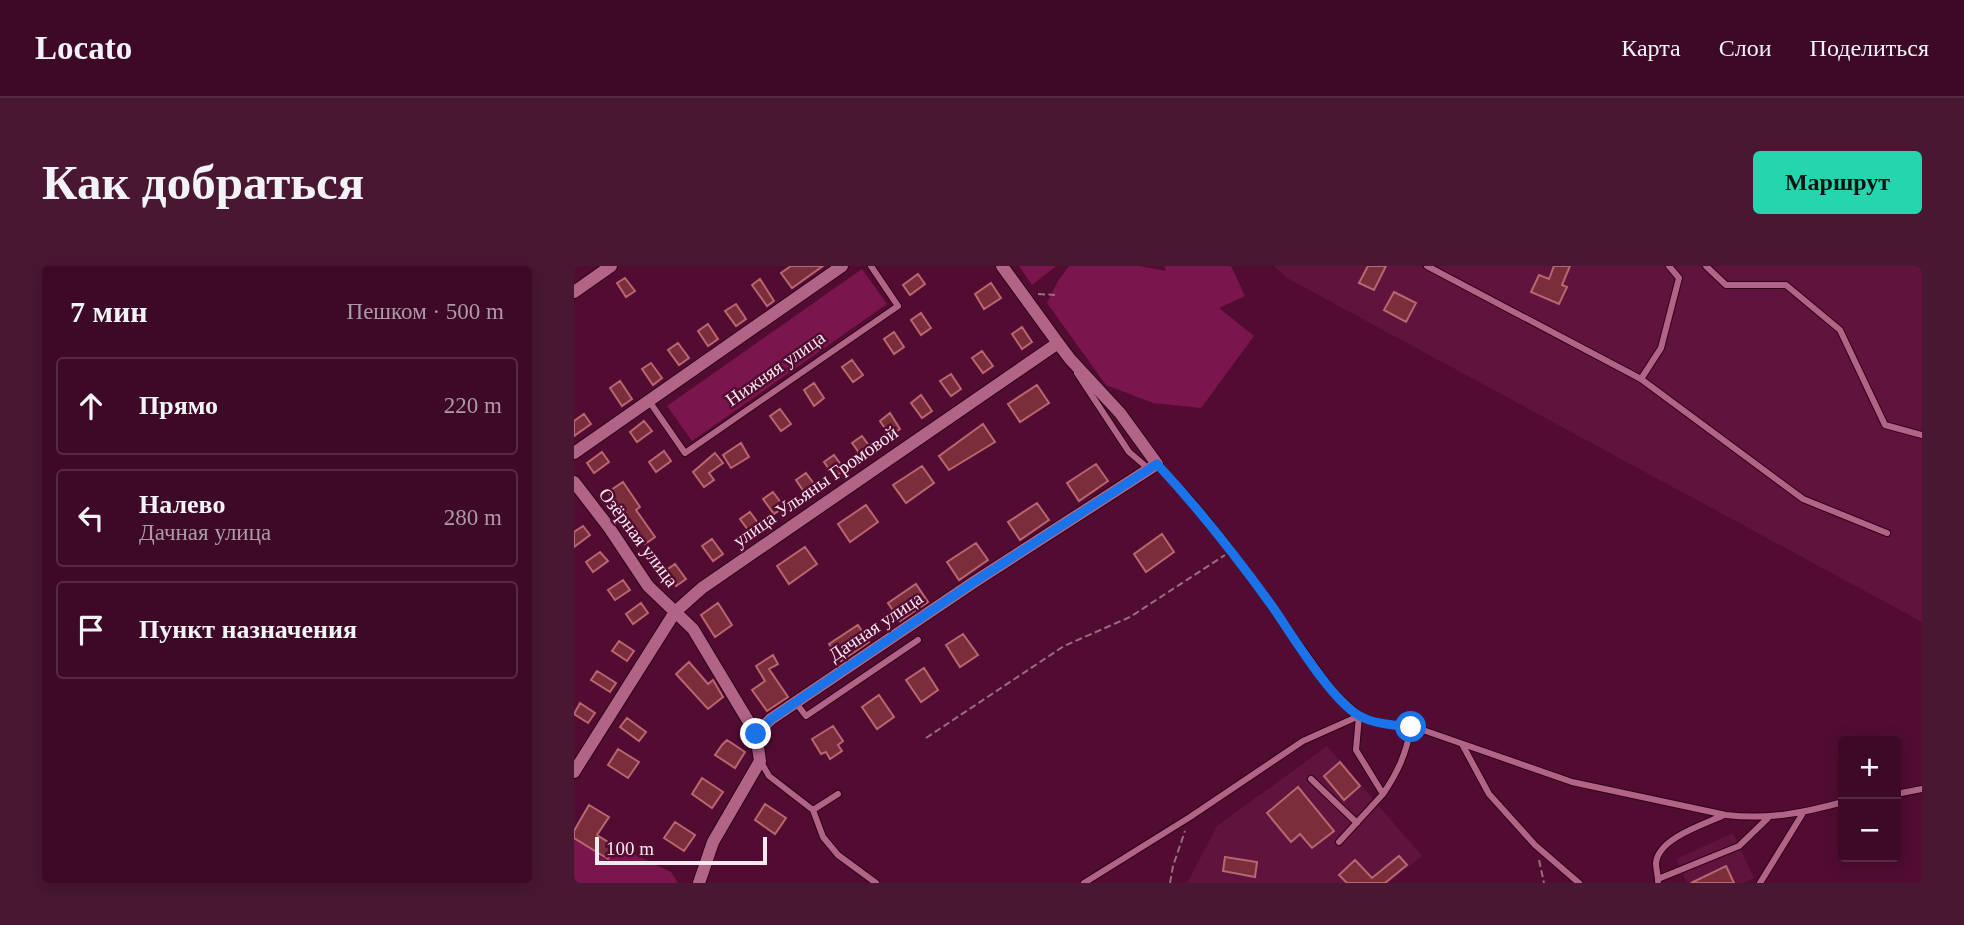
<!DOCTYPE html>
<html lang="ru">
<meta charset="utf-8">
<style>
body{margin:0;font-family:"Times New Roman",serif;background:#491732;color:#f1f3f6}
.controls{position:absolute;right:21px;bottom:21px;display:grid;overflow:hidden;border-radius:7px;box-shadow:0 4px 18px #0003}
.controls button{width:63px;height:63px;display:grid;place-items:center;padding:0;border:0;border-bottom:2px solid #572a43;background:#3e0926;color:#f1f3f6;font:35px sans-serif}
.scale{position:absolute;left:21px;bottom:18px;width:172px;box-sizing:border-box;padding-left:7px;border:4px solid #fae8ef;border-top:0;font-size:19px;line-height:24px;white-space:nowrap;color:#fae8ef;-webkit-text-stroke:5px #520c32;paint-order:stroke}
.stop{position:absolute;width:21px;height:21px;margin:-16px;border:5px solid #1a73e8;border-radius:50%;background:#fff}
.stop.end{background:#1a73e8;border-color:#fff;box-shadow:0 2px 7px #0008}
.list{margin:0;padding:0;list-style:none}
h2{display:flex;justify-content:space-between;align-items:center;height:91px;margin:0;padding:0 28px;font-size:30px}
h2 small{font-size:23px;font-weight:400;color:#ad9aa7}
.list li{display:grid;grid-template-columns:46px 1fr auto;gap:21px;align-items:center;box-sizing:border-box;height:98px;margin:0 14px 14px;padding:0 14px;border:2px solid #572a43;border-radius:7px}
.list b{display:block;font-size:26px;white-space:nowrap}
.list p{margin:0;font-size:23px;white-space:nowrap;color:#ad9aa7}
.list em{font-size:23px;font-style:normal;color:#ad9aa7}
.icon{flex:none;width:38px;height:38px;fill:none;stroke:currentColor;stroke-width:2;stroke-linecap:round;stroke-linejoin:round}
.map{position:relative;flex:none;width:1348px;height:617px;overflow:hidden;border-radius:7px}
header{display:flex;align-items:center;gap:42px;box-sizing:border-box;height:98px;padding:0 35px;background:#3e0926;border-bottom:2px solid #572a43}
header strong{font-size:33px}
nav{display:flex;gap:38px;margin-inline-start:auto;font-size:24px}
.intro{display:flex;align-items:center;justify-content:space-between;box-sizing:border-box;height:168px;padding:0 42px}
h1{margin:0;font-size:49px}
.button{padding:18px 32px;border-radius:7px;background:#24d5ae;color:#111;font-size:24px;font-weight:700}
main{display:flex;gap:42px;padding:0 42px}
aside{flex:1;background:#3e0926;border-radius:7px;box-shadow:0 4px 18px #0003}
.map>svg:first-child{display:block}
.built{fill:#60133d}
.green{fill:#7a154d}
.building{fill:#7a2d3a;stroke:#b96670;stroke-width:2}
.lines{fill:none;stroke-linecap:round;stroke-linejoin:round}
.service-casing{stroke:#300019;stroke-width:8}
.minor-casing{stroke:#300019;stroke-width:14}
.path{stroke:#9b6c84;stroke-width:2;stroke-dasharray:7 3.5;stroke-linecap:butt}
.service{stroke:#b16486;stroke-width:6}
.minor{stroke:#b16486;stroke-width:12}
.route{stroke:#1a73e8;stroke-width:9}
.labels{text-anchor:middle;stroke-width:5;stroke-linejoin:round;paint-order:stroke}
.street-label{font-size:19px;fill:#fae8ef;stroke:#520c32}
</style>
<header>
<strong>Locato</strong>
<nav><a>Карта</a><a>Слои</a><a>Поделиться</a></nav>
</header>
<div class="intro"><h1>Как добраться</h1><a class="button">Маршрут</a></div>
<main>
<aside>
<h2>7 мин<small>Пешком · 500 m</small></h2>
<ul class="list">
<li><svg class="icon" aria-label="ahead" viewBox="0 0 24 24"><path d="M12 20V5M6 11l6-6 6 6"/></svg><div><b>Прямо</b></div><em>220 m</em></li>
<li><svg class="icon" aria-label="left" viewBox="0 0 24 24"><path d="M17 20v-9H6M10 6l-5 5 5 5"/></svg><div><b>Налево</b><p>Дачная улица</p></div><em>280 m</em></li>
<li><svg class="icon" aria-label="arrive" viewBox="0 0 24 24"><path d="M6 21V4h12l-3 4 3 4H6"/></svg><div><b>Пункт назначения</b></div></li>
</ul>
</aside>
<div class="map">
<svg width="1348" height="617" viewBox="0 0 1348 617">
<rect width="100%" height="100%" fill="#520c32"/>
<path class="built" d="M 700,0 L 1348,0 L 1348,356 L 713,12 Z
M 753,480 L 848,590 L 814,617 L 613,617 L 643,560 Z
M 1159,567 L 1180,612 L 1170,617 L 1113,617 L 1102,593 Z"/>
<path class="green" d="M 445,0 L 482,0 L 458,19 Z
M 495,0 L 566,0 L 592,5 L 590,0 L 657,0 L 671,30 L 645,42 L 680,70 L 627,142 L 579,137 L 532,119 L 473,37 L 484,15 Z
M 288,3 L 313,38 L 118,175 L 93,140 Z
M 0,572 L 34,595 L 43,580 L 97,606 L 104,617 L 4,617 L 0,615 Z"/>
<path class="building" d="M 217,0 L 249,0 L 218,22 L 207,7 Z
M 794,0 L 812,0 L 800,24 L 785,17 Z
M 980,0 L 996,0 L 988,19 L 993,21 L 985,38 L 957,26 L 965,9 L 975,13 Z
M 344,8 L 351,18 L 336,29 L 329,19 Z
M 51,12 L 61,25 L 52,31 L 43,17 Z
M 186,13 L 200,35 L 193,40 L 178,19 Z
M 417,17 L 427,32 L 410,43 L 401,28 Z
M 820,26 L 842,37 L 832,56 L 810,44 Z
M 162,38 L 172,53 L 162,60 L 151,45 Z
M 347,47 L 357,62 L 347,69 L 337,54 Z
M 134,58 L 144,73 L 134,80 L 124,65 Z
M 448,61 L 458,76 L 448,83 L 438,68 Z
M 320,66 L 330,81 L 320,88 L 310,73 Z
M 104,77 L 115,92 L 105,99 L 94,84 Z
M 408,85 L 419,100 L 409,107 L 398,92 Z
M 278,94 L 289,109 L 279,116 L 268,101 Z
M 77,97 L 88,112 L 79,119 L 68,103 Z
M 377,108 L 387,123 L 377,130 L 366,115 Z
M 46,115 L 58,133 L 48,140 L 36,122 Z
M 240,117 L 250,132 L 240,140 L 230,124 Z
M 463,119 L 475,137 L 446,156 L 434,138 Z
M 347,129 L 358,145 L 348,152 L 337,137 Z
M 206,143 L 217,158 L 207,165 L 196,150 Z
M 316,147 L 326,163 L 316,170 L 306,155 Z
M 10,148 L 17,158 L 0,170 L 0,155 Z
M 70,155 L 78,165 L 63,176 L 56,166 Z
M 409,158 L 421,176 L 375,204 L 365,190 Z
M 288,170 L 299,185 L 289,192 L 278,177 Z
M 167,177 L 175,191 L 157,202 L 149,189 Z
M 90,185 L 97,195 L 82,206 L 75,196 Z
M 28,186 L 35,196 L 20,207 L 13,197 Z
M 141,187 L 149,197 L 135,207 L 140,214 L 130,221 L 119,206 Z
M 260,189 L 271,204 L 261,211 L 250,196 Z
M 522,198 L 534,215 L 505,235 L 493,217 Z
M 348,200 L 360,217 L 332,237 L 319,219 Z
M 232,207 L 243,222 L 232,229 L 222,214 Z
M 49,216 L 66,241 L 62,244 L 81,271 L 71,278 L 52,251 L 48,254 L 43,247 L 47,244 L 34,226 Z
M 199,226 L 210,241 L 200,248 L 189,233 Z
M 463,237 L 475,254 L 446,274 L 434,256 Z
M 292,239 L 304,256 L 276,276 L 264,258 Z
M 176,246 L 187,261 L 177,268 L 166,253 Z
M 9,260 L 16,269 L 0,281 L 0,266 Z
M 588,268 L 600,286 L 572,306 L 560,288 Z
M 138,273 L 149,288 L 139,295 L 128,280 Z
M 402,277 L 414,294 L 385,314 L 373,296 Z
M 231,281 L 243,298 L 215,318 L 203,300 Z
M 26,286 L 34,295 L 19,306 L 12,296 Z
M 101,298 L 112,313 L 102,320 L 91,305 Z
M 49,314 L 56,324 L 41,334 L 34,324 Z
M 342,318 L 354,336 L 326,355 L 314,337 Z
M 67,337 L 74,347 L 59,358 L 52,348 Z
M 144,337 L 158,359 L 141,371 L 127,349 Z
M 284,359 L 295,376 L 267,395 L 255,378 Z
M 389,368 L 404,389 L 386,401 L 372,379 Z
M 45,375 L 60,385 L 53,395 L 38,385 Z
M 199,389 L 204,398 L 195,403 L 214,431 L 193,445 L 178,424 L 191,415 L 182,400 Z
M 115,396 L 134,418 L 139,414 L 149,431 L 134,443 L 102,408 Z
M 350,402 L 364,424 L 347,436 L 332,414 Z
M 23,405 L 42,417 L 36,426 L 17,414 Z
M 305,429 L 320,451 L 303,463 L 288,441 Z
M 6,437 L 21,447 L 14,457 L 0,448 Z
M 53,452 L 72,466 L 65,475 L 46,461 Z
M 259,460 L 269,475 L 264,479 L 268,485 L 256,493 L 252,486 L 247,488 L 238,473 Z
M 153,474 L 171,486 L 161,502 L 141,489 L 148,479 Z
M 44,483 L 65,496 L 54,512 L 34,499 Z
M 766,496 L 786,520 L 770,534 L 750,510 Z
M 128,512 L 149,526 L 138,542 L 118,528 Z
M 724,521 L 760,565 L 738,582 L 726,568 L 717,576 L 693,547 Z
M 191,538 L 212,552 L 201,568 L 181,554 Z
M 15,539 L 35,551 L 23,569 L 42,581 L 34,593 L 0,572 L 0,565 Z
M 101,556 L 121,569 L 110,585 L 90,572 Z
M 825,590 L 833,599 L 811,617 L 773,617 L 765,609 L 781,594 L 798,612 Z
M 651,591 L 683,596 L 681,611 L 649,605 Z
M 1152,600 L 1160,617 L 1117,617 Z"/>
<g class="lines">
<defs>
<path id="service" d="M 853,0 L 1067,113 L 1229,233 L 1313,267
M 1132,0 L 1152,19 L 1212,19 L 1266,64 L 1311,159 L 1348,169
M 503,107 L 555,186 L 575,203
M 1067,113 L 1087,82 L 1105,12 L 1095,0
M 75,135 L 111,187 L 324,40 L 297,0
M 583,198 L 623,241 L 657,284 L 758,424 L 785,450 L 808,457 L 846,463 L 998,516 L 1152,549 C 1194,554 1229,547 1269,536
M 222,437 L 232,450 L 344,374
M 888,478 L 915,528 L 961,579 L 1005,617
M 187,496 L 195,510 L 239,544 L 249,571 L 264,589 L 302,617
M 737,513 L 783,557
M 809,528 C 824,506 832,488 837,461
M 1322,528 L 1348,523
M 239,544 L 264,528
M 765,576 L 809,528 L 782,484 L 785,450
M 1084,613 L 1165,580 L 1194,552
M 1084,615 C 1084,609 1082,603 1082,597 C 1084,572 1131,558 1150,549
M 510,617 L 616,551 L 729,475 L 785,450
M 1186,617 L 1229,547"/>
<path id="minor" d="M 0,26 L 37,0
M 0,187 L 268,0
M 0,216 L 34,260 L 74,320 L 119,363 L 182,468
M 0,506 L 101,346 L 128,322 L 484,77 L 428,0
M 125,617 L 139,576 L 186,495 L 182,468 L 197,453 L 400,316 L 583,198 L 546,147 L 496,93 L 484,77"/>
</defs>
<use href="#service" class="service-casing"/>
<use href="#minor" class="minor-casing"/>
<path class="path" d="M 464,28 L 481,29
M 352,472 L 490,380 L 556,351 L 651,289
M 965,594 L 970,617
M 596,617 L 599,600 L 611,565"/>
<use href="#service" class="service"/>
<use href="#minor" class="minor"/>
</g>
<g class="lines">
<path class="route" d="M 182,468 L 197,453 L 400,316 L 583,198 C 625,243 662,290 698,340 C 718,369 756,432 784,449 C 799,458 820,459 837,461"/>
</g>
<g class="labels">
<g class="street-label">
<text transform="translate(201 102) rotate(-35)" y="7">Нижняя улица</text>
<text transform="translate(241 220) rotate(-35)" y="7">улица Ульяны Громовой</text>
<text transform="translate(65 271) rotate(53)" y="7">Озёрная улица</text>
<text transform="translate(301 360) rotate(-34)" y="7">Дачная улица</text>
</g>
</g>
</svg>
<div class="controls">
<button>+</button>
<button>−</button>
</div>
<div class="scale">100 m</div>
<div class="stop" style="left:837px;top:461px"></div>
<div class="stop end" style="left:182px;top:468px"></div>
</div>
</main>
